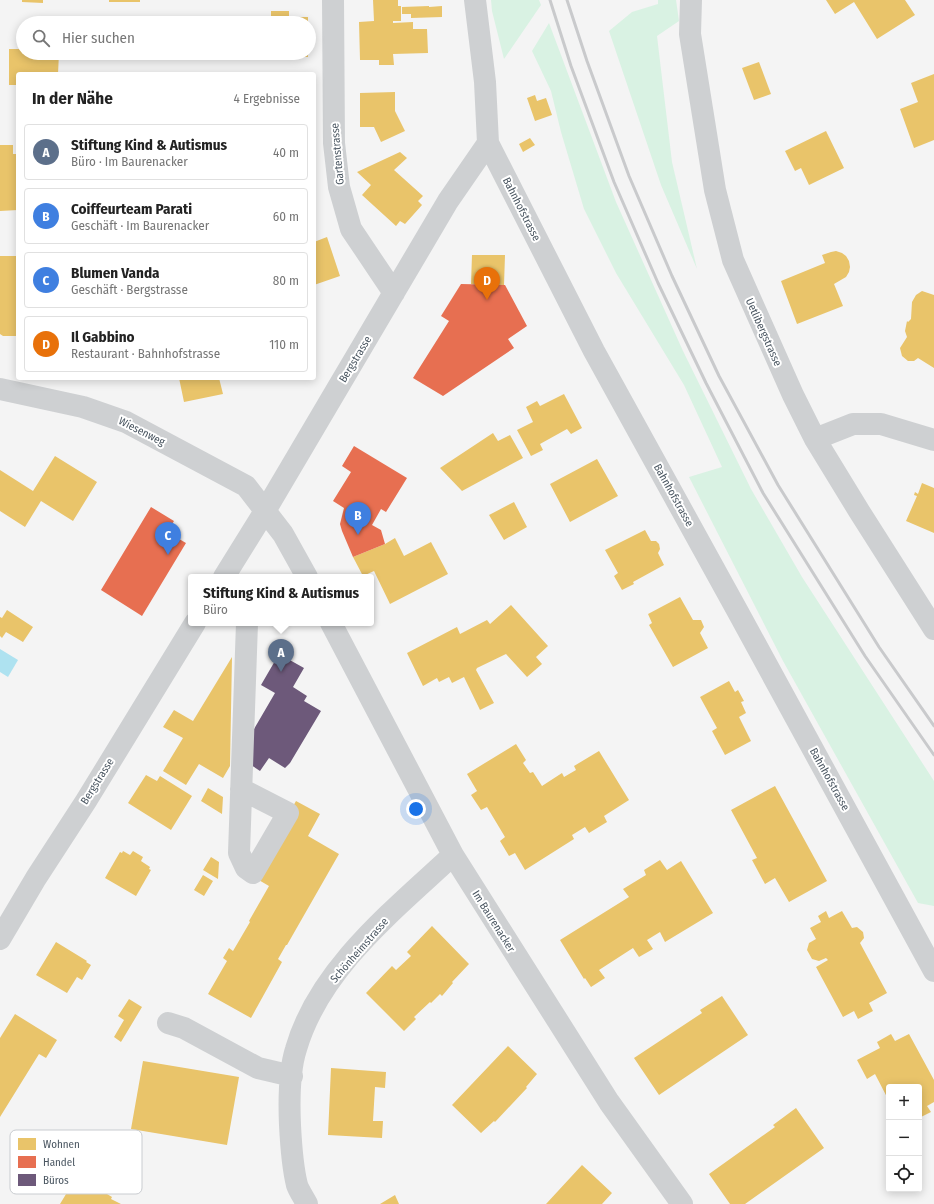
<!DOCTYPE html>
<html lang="de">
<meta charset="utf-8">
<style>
body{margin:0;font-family:"Fira Sans Condensed",sans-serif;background:#f2f2f2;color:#222}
.controls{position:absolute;right:12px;bottom:12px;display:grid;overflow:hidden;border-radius:4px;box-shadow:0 2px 10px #0003}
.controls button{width:36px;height:36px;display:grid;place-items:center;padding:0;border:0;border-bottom:1px solid #e0e0e0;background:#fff;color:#222;font:20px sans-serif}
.you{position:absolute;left:416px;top:809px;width:14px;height:14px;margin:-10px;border:3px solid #fff;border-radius:50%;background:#1a73e8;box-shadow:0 0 0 6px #1a73e833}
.badge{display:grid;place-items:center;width:26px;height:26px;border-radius:50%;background:#868d94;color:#fff;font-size:13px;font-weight:700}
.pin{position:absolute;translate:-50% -33px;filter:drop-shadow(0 1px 2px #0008)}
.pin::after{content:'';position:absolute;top:21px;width:14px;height:12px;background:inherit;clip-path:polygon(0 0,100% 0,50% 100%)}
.popup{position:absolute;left:188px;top:574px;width:186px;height:52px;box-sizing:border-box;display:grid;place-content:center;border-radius:4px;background:#fff;filter:drop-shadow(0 1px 3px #0005);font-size:13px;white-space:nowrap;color:#767676}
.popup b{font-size:15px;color:#222}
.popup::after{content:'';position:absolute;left:50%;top:100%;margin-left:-8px;border:8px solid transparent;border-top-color:#fff}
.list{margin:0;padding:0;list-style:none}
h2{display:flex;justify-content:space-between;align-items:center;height:52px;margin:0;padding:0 16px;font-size:17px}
h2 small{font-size:13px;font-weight:400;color:#767676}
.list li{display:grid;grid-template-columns:26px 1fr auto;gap:12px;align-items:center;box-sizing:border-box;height:56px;margin:0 8px 8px;padding:0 8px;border:1px solid #e0e0e0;border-radius:4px}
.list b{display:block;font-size:15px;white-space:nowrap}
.list p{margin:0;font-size:13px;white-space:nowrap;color:#767676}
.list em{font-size:13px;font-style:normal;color:#767676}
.icon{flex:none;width:22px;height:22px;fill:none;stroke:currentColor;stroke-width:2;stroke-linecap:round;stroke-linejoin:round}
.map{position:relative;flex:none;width:934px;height:1204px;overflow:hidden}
.search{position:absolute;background:#fff;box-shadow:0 2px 10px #0003;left:16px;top:16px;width:300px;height:44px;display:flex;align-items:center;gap:10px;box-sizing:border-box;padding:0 14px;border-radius:22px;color:#767676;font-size:15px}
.panel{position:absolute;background:#fff;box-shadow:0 2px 10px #0003;left:16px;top:72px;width:300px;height:308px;border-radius:4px}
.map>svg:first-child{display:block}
.green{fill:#d9f2e3}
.water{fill:#aee2f0}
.homes{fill:#e9c46a}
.shops{fill:#e76f51}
.offices{fill:#6d597a}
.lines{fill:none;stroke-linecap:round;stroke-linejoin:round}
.minor{stroke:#ced0d2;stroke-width:22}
.rail{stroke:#c9cacc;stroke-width:3}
.labels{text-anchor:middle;stroke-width:4;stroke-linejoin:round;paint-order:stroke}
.street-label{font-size:11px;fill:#4a5661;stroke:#fff}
.key{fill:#fff;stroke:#c9ccd0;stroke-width:1}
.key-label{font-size:11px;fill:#4a5661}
</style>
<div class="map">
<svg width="934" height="1204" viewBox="0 0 934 1204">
<rect width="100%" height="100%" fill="#f4f4f4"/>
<path class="green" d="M 491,0 L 539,0 L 541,5 L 504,59 L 492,11 Z
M 658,0 L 676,0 L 679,21 L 657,36 L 672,162 L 697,269 L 661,185 L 609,31 L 632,12 L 658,4 Z
M 549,23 L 616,202 L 683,351 L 751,489 L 802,577 L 934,781 L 934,906 L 918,903 L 783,661 L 689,477 L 722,467 L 684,385 L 616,273 L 584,209 L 561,132 L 551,91 L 532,51 Z"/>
<path class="water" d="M 0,649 L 18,660 L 8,677 L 0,672 Z"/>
<path class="homes" d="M 22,0 L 43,0 L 43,3 L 22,2 Z
M 109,0 L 140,0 L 140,2 L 109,2 Z
M 373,0 L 398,0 L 398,6 L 401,6 L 401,21 L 393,21 L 393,23 L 413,22 L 413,29 L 427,29 L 428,53 L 393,54 L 394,65 L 379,65 L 379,60 L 360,60 L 359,22 L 374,21 Z
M 826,0 L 905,0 L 915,15 L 877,39 L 854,2 L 835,14 Z
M 429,6 L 429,7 L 442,6 L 442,17 L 411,18 L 411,14 L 402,14 L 402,7 Z
M 271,11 L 289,11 L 289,17 L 308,17 L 308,23 L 259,23 L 259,18 L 271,18 Z
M 9,49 L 23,49 L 23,53 L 59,53 L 58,74 L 18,74 L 18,85 L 9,85 Z
M 259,53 L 308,53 L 308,57 L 259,57 Z
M 759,62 L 771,94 L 754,100 L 742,68 Z
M 934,74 L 934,140 L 914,148 L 900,109 L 918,102 L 911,83 Z
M 395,92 L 395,111 L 405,131 L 381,142 L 374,127 L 360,127 L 360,93 Z
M 535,95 L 537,101 L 546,98 L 552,115 L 535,121 L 527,98 Z
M 826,131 L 844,168 L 809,185 L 801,168 L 795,171 L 785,151 Z
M 530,138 L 535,145 L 523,152 L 519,144 Z
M 0,145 L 13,145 L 13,154 L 18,154 L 18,210 L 0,211 Z
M 400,152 L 407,158 L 394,170 L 423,196 L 418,201 L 422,205 L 405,224 L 400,221 L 396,226 L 362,195 L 371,185 L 357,172 Z
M 327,237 L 340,276 L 314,285 L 314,242 Z
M 836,251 L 842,253 L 846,256 L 849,261 L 850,267 L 849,272 L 846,277 L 834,284 L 843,306 L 797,324 L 781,281 L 825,263 L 822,255 L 831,252 Z
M 472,255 L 505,255 L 504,285 L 471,284 Z
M 0,256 L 18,256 L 18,336 L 3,336 L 0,334 Z
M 922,291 L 934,295 L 934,368 L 918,358 L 914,361 L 908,361 L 902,356 L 900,348 L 907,337 L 905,331 L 907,321 L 908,322 L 911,319 L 912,302 L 916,295 Z
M 179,378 L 219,378 L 223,394 L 184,402 Z
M 564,394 L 582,428 L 571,434 L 567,429 L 540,444 L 543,450 L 531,456 L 517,430 L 533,422 L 526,407 L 537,401 L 540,406 Z
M 493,433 L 498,441 L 510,435 L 523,458 L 462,491 L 440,468 Z
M 55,456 L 97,482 L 73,521 L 41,501 L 25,527 L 0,511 L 0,470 L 33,491 Z
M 597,459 L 618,496 L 570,522 L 550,484 Z
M 922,483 L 934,488 L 934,533 L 906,521 L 917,496 L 914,495 L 915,492 L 918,494 Z
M 514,502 L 527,527 L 504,540 L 489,515 Z
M 645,530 L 651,541 L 656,541 L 659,544 L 660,549 L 658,553 L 664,565 L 633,582 L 634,584 L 622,590 L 614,576 L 618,573 L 605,550 Z
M 395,538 L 404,556 L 431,542 L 448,574 L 390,604 L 374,571 L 363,576 L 353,557 L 385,544 Z
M 680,597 L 693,620 L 701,620 L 704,627 L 700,633 L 708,648 L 673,667 L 649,625 L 652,623 L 648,614 Z
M 511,605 L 548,646 L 536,657 L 542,664 L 527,677 L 506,654 L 477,668 L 476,670 L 494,703 L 480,710 L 464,677 L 452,683 L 449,677 L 439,682 L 437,678 L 423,686 L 407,653 L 457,627 L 460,634 L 487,620 L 490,624 Z
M 7,610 L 33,627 L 23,642 L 6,632 L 2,638 L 0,636 L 0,617 L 2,618 Z
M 232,657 L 230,766 L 223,778 L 199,764 L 186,785 L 163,771 L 183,738 L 163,727 L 174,710 L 193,721 Z
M 729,681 L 735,692 L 738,690 L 744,701 L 741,702 L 746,713 L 739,717 L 751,741 L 725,755 L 712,731 L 717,728 L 700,697 Z
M 516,744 L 526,760 L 523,763 L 530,773 L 533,772 L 542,786 L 562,773 L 564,777 L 576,770 L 574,766 L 599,751 L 629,800 L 604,816 L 607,822 L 589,833 L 585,827 L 572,835 L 574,839 L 525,870 L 515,853 L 509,856 L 500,841 L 505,837 L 487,807 L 481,810 L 471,795 L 477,791 L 467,774 Z
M 146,775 L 157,781 L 160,776 L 192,796 L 171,830 L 128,803 Z
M 775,786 L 827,881 L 789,902 L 775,878 L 765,884 L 752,860 L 757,858 L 731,810 Z
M 208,788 L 223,797 L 222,814 L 201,801 Z
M 296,801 L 320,814 L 308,836 L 339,854 L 287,945 L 286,945 L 278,959 L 282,962 L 251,1018 L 208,994 L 227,961 L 223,958 L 229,948 L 233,951 L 250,922 L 249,921 L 269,886 L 257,879 L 283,824 Z
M 123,851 L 130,855 L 133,851 L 143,857 L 141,861 L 150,867 L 149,869 L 151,870 L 136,896 L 105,878 L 120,852 L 122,853 Z
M 211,857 L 219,862 L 218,879 L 203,870 Z
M 660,860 L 667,870 L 681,861 L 713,913 L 665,942 L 660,932 L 647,940 L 653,949 L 639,957 L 633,948 L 599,970 L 605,978 L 591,987 L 585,978 L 584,979 L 560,940 L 629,897 L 623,889 L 646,875 L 644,870 Z
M 203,875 L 213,881 L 204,896 L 194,890 Z
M 826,911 L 829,918 L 842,911 L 852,928 L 857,927 L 863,932 L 864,938 L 860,943 L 887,993 L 869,1003 L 873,1011 L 858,1019 L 854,1011 L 843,1017 L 816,967 L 828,960 L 826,958 L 819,961 L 812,959 L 807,950 L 809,943 L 816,939 L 810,928 L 821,922 L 818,916 Z
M 432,926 L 469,964 L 452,982 L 453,983 L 442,996 L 440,994 L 431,1003 L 430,1002 L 414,1017 L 416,1019 L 404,1031 L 366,993 L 392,966 L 396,970 L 411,956 L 407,952 Z
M 56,942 L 87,961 L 86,962 L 91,965 L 82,980 L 77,977 L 67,993 L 36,975 Z
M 722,996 L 748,1035 L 659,1095 L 634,1058 L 702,1013 L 700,1010 Z
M 129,999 L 142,1007 L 121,1042 L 114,1037 L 124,1020 L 118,1016 Z
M 15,1014 L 57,1040 L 46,1058 L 39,1054 L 0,1117 L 0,1038 Z
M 891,1034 L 895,1041 L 909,1034 L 934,1080 L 934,1102 L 927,1106 L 931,1112 L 919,1118 L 919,1087 L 889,1087 L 889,1101 L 875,1074 L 867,1079 L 857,1060 L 880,1048 L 877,1042 Z
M 508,1046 L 537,1074 L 526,1087 L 527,1088 L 495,1122 L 494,1121 L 481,1133 L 452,1105 Z
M 143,1061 L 239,1077 L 227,1145 L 131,1129 Z
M 331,1068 L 386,1072 L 385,1088 L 375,1087 L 373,1121 L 383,1121 L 382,1138 L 328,1135 Z
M 796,1108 L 824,1148 L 745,1204 L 730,1204 L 709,1174 L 775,1127 L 773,1125 Z
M 582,1165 L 612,1193 L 602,1204 L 546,1204 Z
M 77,1176 L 112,1197 L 111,1199 L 121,1204 L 60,1204 Z
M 395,1195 L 399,1204 L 380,1204 Z"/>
<path class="shops" d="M 461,284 L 505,285 L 527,326 L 508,339 L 514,348 L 443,396 L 413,378 L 449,321 L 441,316 Z
M 354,446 L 407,478 L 386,512 L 381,509 L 372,525 L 381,530 L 385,544 L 353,557 L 342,531 L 340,524 L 344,508 L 333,501 L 351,472 L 342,466 Z
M 151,507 L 174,521 L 167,532 L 186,543 L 142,616 L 101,590 Z"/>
<path class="offices" d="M 279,654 L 304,668 L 293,687 L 307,696 L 304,701 L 321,711 L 290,763 L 285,768 L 269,758 L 260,771 L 248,763 L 250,736 L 275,693 L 261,685 Z"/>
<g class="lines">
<path class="minor" d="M 333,0 L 334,143 L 339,187 L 351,229 L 394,293
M 475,0 L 485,82 L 488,143 L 594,351 L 738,612 L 934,971
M 691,0 L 690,34 L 715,190 L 733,260 L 793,395 L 815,439 L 859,511 L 934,629
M 0,389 L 83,407 L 126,422 L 246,486 L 283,534 L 307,577
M 815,439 L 853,424 L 881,424 L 934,440
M 224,577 L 265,511 L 448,201 L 488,143
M 331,623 L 453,855 L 609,1102 L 682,1204
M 241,789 L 288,813 L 253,873 L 246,868 L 239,853 L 247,623
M 0,939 L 36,878 L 86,801 L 195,623
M 168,1023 L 184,1028 L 258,1068 L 292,1076
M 307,1204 C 304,1198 299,1191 297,1185 C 292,1165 291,1145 290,1125 C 289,1102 289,1071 296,1049 C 319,969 394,910 453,855"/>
<path class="rail" d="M 550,0 L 571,66 L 614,182 L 658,283 L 706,383 L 763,493 L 865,656 L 934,755
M 567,0 L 587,61 L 629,176 L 672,276 L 719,376 L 778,485 L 879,647 L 934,726"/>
</g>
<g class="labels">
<g class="street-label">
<text transform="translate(337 154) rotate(-95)" y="4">Gartenstrasse</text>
<text transform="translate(522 209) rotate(63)" y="4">Bahnhofstrasse</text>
<text transform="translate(764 332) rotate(66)" y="4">Uetlibergstrasse</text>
<text transform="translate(355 359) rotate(-59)" y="4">Bergstrasse</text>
<text transform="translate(142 431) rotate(27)" y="4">Wiesenweg</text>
<text transform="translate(674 495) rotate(61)" y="4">Bahnhofstrasse</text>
<text transform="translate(830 779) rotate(61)" y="4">Bahnhofstrasse</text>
<text transform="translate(97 781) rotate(-58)" y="4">Bergstrasse</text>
<text transform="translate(494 921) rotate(58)" y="4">Im Baurenacker</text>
<text transform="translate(359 950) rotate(-49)" y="4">Schönheimstrasse</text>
</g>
</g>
<rect x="10" y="1130" width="132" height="64" rx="6" class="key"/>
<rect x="18" y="1138" width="18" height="12" fill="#e9c46a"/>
<rect x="18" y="1156" width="18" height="12" fill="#e76f51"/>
<rect x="18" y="1174" width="18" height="12" fill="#6d597a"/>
<g class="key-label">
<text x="43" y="1148">Wohnen</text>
<text x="43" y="1166">Handel</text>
<text x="43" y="1184">Büros</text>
</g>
</svg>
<div class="controls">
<button>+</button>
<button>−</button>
<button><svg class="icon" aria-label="locate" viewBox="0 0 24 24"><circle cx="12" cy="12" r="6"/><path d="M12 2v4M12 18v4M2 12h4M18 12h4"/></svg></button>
</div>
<div class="you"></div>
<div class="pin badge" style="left:281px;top:672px;background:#5c6f8a">A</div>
<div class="popup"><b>Stiftung Kind &amp; Autismus</b>Büro</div>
<div class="pin badge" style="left:358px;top:535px;background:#3f7fe0">B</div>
<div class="pin badge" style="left:168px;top:555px;background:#3f7fe0">C</div>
<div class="pin badge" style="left:487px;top:300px;background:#e8710a">D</div>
<div class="search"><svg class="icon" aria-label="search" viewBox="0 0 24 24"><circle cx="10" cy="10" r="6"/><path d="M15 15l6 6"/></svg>Hier suchen</div>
<section class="panel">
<h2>In der Nähe<small>4 Ergebnisse</small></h2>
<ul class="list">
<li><span class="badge" style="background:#5c6f8a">A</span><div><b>Stiftung Kind &amp; Autismus</b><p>Büro · Im Baurenacker</p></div><em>40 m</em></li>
<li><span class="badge" style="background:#3f7fe0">B</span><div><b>Coiffeurteam Parati</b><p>Geschäft · Im Baurenacker</p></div><em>60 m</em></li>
<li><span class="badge" style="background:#3f7fe0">C</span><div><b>Blumen Vanda</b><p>Geschäft · Bergstrasse</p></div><em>80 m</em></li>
<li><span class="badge" style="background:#e8710a">D</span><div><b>Il Gabbino</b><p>Restaurant · Bahnhofstrasse</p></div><em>110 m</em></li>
</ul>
</section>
</div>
